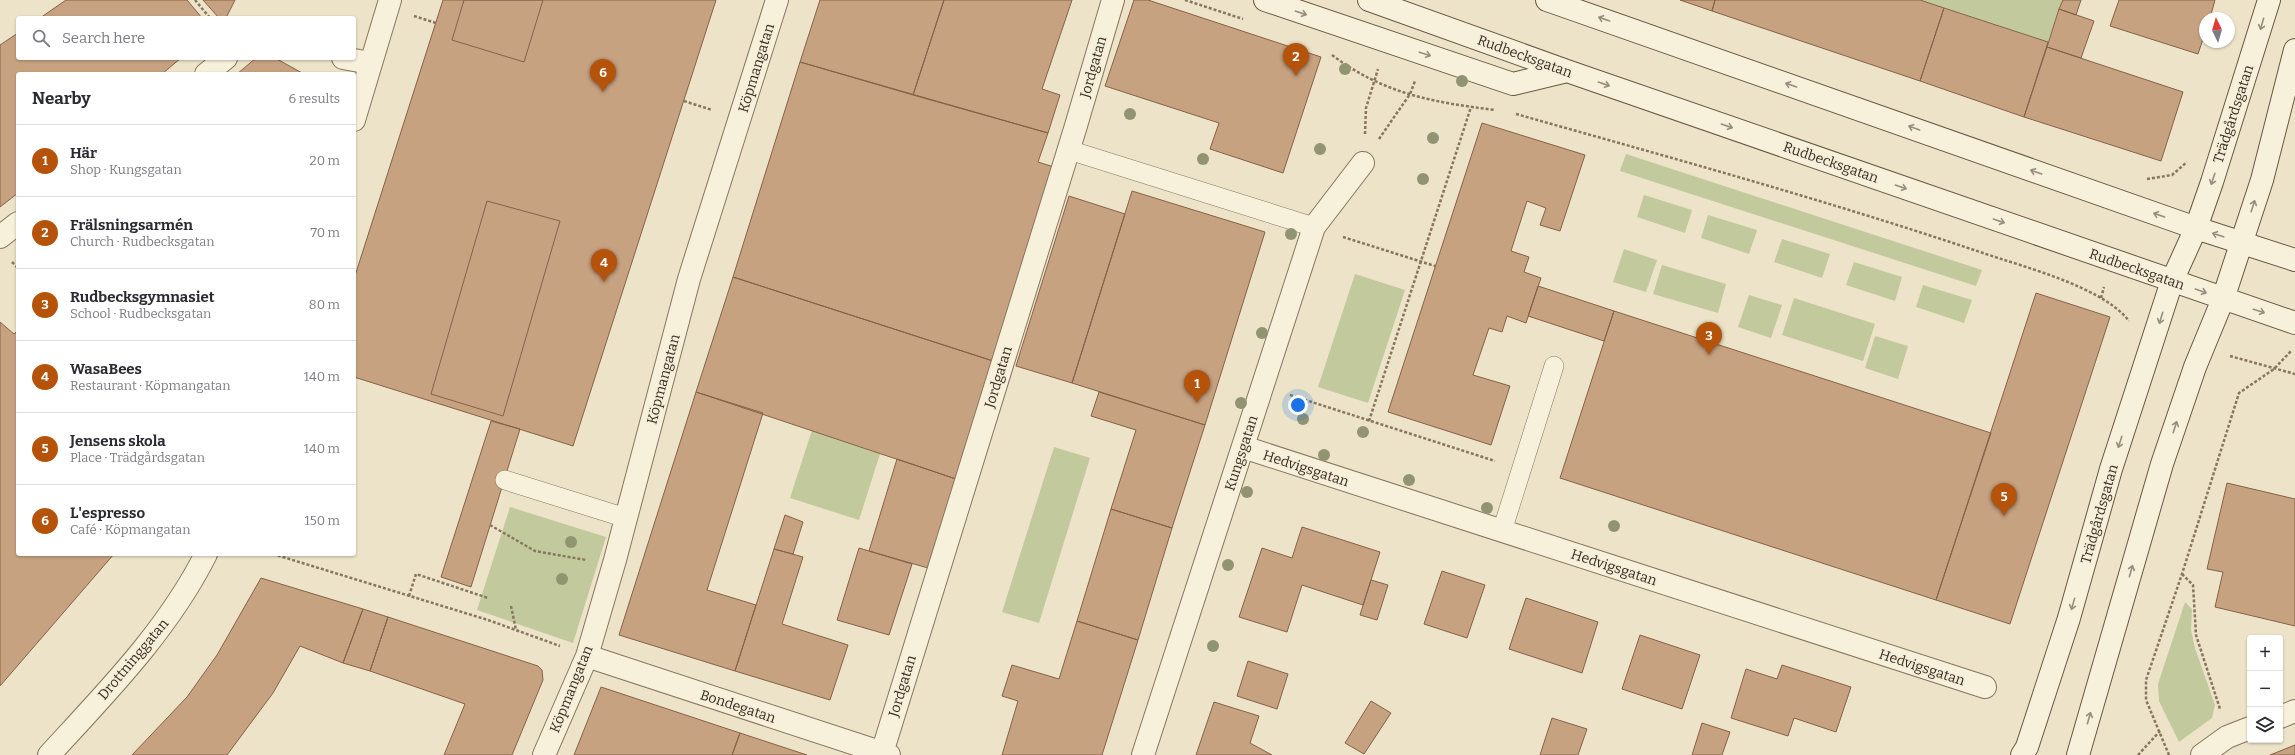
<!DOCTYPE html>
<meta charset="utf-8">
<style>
body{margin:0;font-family:Bitter,serif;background:#f7f7f7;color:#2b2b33}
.controls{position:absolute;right:12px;bottom:12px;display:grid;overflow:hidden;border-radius:4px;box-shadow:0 1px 3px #0004}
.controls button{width:36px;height:36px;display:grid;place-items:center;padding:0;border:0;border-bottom:1px solid #e1e1e2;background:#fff;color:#2b2b33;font:20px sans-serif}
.compass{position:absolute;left:2199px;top:12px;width:36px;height:36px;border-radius:50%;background:#fff;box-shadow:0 1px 3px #0004;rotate:355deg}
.you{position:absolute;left:1298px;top:405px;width:14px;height:14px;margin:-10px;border:3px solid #fff;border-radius:50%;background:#1a73e8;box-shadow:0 0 0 6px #1a73e833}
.badge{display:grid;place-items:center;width:26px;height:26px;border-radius:50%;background:#b45309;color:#fff;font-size:13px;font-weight:700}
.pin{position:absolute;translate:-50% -33px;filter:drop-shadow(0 1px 2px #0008)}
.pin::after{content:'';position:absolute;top:21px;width:14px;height:12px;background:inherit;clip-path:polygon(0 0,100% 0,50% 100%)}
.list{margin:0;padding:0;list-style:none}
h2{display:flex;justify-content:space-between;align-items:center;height:52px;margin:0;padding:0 16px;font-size:17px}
h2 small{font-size:13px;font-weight:400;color:#7c7c81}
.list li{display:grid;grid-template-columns:26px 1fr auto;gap:12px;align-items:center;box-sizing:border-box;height:72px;padding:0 16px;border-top:1px solid #e1e1e2}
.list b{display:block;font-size:15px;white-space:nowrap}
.list p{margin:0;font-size:13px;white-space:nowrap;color:#7c7c81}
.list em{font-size:13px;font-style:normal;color:#7c7c81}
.icon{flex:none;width:22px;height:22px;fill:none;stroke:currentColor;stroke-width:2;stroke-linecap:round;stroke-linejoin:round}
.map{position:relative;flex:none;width:2295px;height:755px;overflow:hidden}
.search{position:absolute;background:#fff;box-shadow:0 1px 3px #0004;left:16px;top:16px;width:340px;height:44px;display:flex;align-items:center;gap:10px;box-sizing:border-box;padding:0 14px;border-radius:4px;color:#7c7c81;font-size:15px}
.panel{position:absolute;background:#fff;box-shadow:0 1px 3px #0004;left:16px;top:72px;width:340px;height:484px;border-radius:4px}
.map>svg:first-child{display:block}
.green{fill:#c2ca9d}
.building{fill:#c7a281;stroke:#856246}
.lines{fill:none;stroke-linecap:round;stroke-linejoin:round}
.service-casing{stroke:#87765e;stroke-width:20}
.pedestrian-casing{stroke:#87765e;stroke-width:24}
.minor-casing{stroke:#87765e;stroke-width:24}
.secondary-casing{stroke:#695741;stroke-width:24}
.path{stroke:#87765e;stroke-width:2.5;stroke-dasharray:3 2;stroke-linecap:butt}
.service{stroke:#f7f0db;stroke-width:19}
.pedestrian{stroke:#f7f0db;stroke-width:22}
.minor{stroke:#f7f0db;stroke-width:22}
.secondary{stroke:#f7f0db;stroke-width:22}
.tree{fill:#919471}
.oneway{stroke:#988e7e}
.labels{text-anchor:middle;stroke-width:3;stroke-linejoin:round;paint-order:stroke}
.street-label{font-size:14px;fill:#382d21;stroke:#f4edd8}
</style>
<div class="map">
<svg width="2295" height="755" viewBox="0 0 2295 755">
<rect width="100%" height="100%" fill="#ece3c8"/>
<path class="green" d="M 1920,0 L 2063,0 L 2048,42 Z
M 1626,154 L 1982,270 L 1976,286 L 1620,171 Z
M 1644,195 L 1692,210 L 1685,233 L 1637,217 Z
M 1708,215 L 1757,230 L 1749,254 L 1701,238 Z
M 1782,239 L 1830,254 L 1822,278 L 1774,262 Z
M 1624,249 L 1657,260 L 1646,292 L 1613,282 Z
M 1854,262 L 1902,277 L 1895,301 L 1846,285 Z
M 1662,265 L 1726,284 L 1718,313 L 1653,294 Z
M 1355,274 L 1405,290 L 1368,403 L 1318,387 Z
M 1923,285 L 1972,300 L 1964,323 L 1916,307 Z
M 1749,295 L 1782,305 L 1771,338 L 1738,327 Z
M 1794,298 L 1875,324 L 1863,361 L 1782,335 Z
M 1875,336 L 1908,346 L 1898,379 L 1865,368 Z
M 812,430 L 880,454 L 859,520 L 790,498 Z
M 1054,447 L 1090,458 L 1039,623 L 1002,612 Z
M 510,507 L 606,537 L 573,643 L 477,610 Z
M 2185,602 L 2192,609 L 2191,630 L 2195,648 L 2215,705 L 2212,718 L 2179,742 L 2159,701 L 2158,684 Z"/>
<path class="building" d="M 66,0 L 187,0 L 202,18 L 40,18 Z
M 203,0 L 235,0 L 226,18 L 219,18 Z
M 443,0 L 716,0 L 573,446 L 354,377 L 354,279 Z
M 464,0 L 543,0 L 524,62 L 452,40 Z
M 820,0 L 944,0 L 913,95 L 800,62 Z
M 944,0 L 1072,0 L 1042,89 L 1060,95 L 1048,133 L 913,95 Z
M 1134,0 L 1148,0 L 1321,57 L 1283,173 L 1210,149 L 1219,123 L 1105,86 Z
M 1680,0 L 1715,0 L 1712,11 Z
M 1715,0 L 1920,0 L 1944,8 L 1920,81 L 1712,11 Z
M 2063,0 L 2081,0 L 2076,15 L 2059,9 Z
M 2119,0 L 2215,0 L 2210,18 L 2205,18 L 2205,33 L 2198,54 L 2110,26 Z
M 1944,8 L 2048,42 L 2024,117 L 1920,81 Z
M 2059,9 L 2094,21 L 2081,58 L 2047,47 Z
M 18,33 L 18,58 L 181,58 L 162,74 L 18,74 L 18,193 L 0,207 L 0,45 Z
M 2047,47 L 2183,92 L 2161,161 L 2024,117 Z
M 256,58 L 275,58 L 304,74 L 237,74 Z
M 800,62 L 1048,133 L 1038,162 L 1054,167 L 993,361 L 733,277 Z
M 1482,123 L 1585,155 L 1560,231 L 1540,225 L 1546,208 L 1527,201 L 1511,251 L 1529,257 L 1524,272 L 1541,278 L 1526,323 L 1507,316 L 1502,332 L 1489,328 L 1473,375 L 1510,386 L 1491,445 L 1388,412 Z
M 1132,191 L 1265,232 L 1205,425 L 1072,383 Z
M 1069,196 L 1125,214 L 1072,383 L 1016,366 Z
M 487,201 L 560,221 L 503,416 L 431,394 Z
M 733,277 L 993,361 L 956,479 L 696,392 Z
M 1538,286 L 1614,311 L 1604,341 L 1528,316 Z
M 2036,293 L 2110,317 L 2010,624 L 1936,600 Z
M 1614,311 L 1991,433 L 1936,600 L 1560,478 Z
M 0,322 L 14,334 L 18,330 L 18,554 L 114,554 L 0,686 Z
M 696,392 L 763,413 L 707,590 L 756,605 L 735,671 L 619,635 Z
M 1099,392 L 1205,425 L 1172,528 L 1111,509 L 1136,430 L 1091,416 Z
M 491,421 L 520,429 L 471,587 L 441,577 Z
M 897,459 L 956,479 L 928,568 L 869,551 Z
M 2227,483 L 2295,499 L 2295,626 L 2215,607 L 2223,572 L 2207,569 Z
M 1111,509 L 1172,528 L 1138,640 L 1077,621 Z
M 785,515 L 803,522 L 793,554 L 774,549 Z
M 1302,527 L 1380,552 L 1363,605 L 1302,585 L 1287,632 L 1239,617 L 1262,548 L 1292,558 Z
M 859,548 L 912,564 L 889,635 L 837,620 Z
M 774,549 L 803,557 L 782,624 L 848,645 L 830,700 L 735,671 Z
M 1442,571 L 1485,585 L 1467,638 L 1424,624 Z
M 261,578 L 363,609 L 343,663 L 300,646 L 273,693 L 227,755 L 132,755 L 187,697 L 217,655 Z
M 1371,580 L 1388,585 L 1377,620 L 1360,615 Z
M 1526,598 L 1598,622 L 1582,673 L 1509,649 Z
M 363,609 L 388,617 L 370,671 L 343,663 Z
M 388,617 L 538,666 L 542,670 L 543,680 L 512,755 L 444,755 L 465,704 L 370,671 Z
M 1077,621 L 1138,640 L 1102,755 L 1002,755 L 1018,701 L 1002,696 L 1012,665 L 1059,679 Z
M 1640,635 L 1700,655 L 1682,709 L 1622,689 Z
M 1248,661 L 1288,674 L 1277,709 L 1237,696 Z
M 1782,665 L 1851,687 L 1836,732 L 1794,718 L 1788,736 L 1731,718 L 1746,669 L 1777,679 Z
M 601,687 L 740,733 L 732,755 L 574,755 Z
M 1371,701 L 1391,713 L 1364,754 L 1345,743 Z
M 1214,702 L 1259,716 L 1250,743 L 1272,755 L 1196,755 Z
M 1552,718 L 1587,729 L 1578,755 L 1540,755 Z
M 1702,723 L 1730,732 L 1722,755 L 1692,755 Z
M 740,733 L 807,755 L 732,755 Z
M 2295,745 L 2295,755 L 2270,755 Z"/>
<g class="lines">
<defs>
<path id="service" d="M 1069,150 L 1314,227
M 505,480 L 626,518
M 1502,531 L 1554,366"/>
<path id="pedestrian" d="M 343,58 L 370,63
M 206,74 L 226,58
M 0,237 L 18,223"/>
<path id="minor" d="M 354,120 L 390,0
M 1243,447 L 1985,687
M 587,656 L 889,755
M 2280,717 L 2295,711
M 882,753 L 1075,129 L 1113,0
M 49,755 C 106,693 168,630 206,554
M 544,755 L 587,656 L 615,560 L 689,279 L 777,0
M 1143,755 L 1314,227 L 1363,163
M 2202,755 L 2227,737 L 2250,728"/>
<path id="secondary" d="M 1265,0 L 1513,84 L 1567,71
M 1369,0 L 1567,71 L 2295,323
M 1547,0 L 2196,228 L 2295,260
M 2022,755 L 2027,747 L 2069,618 L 2111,469 L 2172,281 L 2196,228 L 2212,182 L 2269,0
M 2078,755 L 2162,464 L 2195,367 L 2223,299 L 2262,180 L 2295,50"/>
</defs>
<use href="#service" class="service-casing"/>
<use href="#pedestrian" class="pedestrian-casing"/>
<use href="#minor" class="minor-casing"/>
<use href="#secondary" class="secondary-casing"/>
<path class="path" d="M 195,0 L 210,18
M 1185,0 L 1243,19
M 414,16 L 436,23
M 1332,55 C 1384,94 1432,102 1495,110
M 684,101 L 712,110
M 1516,114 C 1672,158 1829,201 1983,253 C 2024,267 2103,287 2129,321
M 1365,134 L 1366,108 L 1378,69
M 1379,139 L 1410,94 L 1415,81
M 2147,179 L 2172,175 L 2187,162
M 1343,237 L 1435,266
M 12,262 L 18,268
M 2101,298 L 2104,287
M 2230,356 L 2295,374
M 1290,395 L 1495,461
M 1369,421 L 1471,107
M 490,525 L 535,551 L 586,560
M 273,554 L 488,620 L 560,646
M 2182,574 L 2193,585 L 2196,635 L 2220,709
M 409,596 L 416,574 L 488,598
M 511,606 L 516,630
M 2138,755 L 2160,731
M 2169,755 L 2146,700 L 2146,680 L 2182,574 L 2239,393 L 2274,369 L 2291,351"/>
<use href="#service" class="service"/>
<use href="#pedestrian" class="pedestrian"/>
<use href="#minor" class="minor"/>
<use href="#secondary" class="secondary"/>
</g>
<g class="tree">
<circle cx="1345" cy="69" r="6"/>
<circle cx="1462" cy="81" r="6"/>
<circle cx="1130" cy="114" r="6"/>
<circle cx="1433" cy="138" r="6"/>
<circle cx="1320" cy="149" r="6"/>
<circle cx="1203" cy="159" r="6"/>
<circle cx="1423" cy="179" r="6"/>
<circle cx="1291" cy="234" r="6"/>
<circle cx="1262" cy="333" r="6"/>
<circle cx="1241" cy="403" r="6"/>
<circle cx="1303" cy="419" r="6"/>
<circle cx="1363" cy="432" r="6"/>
<circle cx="1324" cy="455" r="6"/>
<circle cx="1409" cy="480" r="6"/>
<circle cx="1247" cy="492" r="6"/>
<circle cx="1487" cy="508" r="6"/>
<circle cx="1614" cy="526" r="6"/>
<circle cx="571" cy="542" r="6"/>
<circle cx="1228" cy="565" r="6"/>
<circle cx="562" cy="579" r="6"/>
<circle cx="1213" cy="646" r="6"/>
</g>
<defs><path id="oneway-shaft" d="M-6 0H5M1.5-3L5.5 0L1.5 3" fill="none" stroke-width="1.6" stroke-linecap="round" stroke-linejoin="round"/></defs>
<g class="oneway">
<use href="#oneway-shaft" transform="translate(1301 13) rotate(19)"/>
<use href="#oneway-shaft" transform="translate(1604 19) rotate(-161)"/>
<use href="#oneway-shaft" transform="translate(2262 24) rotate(106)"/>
<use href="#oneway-shaft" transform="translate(1425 54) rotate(18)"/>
<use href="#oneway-shaft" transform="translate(1604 84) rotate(19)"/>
<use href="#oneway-shaft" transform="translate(1791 85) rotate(-161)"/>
<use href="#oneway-shaft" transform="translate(1727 126) rotate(19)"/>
<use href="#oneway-shaft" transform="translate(1914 128) rotate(-160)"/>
<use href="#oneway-shaft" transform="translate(2036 172) rotate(-160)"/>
<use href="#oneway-shaft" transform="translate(2213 179) rotate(108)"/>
<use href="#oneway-shaft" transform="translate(1901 187) rotate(19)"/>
<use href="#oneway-shaft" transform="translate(2253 206) rotate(-72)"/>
<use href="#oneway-shaft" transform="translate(2159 215) rotate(-161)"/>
<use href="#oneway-shaft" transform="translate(1999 221) rotate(19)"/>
<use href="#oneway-shaft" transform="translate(2218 235) rotate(-162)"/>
<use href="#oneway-shaft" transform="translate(2201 291) rotate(20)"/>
<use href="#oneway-shaft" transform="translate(2259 311) rotate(18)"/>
<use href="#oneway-shaft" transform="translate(2161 318) rotate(107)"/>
<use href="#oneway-shaft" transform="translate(2175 427) rotate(-72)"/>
<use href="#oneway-shaft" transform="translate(2120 442) rotate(108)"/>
<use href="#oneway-shaft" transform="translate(2131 571) rotate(-74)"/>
<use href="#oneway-shaft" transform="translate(2073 604) rotate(106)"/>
<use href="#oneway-shaft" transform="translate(2089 718) rotate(-74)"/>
</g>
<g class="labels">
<g class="street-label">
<text transform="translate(1525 56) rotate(20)" y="5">Rudbecksgatan</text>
<text transform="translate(1093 67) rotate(-74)" y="5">Jordgatan</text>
<text transform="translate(756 68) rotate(-73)" y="5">Köpmangatan</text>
<text transform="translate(2233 114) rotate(-72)" y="5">Trädgårdsgatan</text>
<text transform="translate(1831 162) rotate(19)" y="5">Rudbecksgatan</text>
<text transform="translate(2137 269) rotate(19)" y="5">Rudbecksgatan</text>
<text transform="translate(998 377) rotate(-73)" y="5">Jordgatan</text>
<text transform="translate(663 379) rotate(-75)" y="5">Köpmangatan</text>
<text transform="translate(1241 453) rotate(-72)" y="5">Kungsgatan</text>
<text transform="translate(1306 468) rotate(18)" y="5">Hedvigsgatan</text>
<text transform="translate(2099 514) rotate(-74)" y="5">Trädgårdsgatan</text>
<text transform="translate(1614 567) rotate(18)" y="5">Hedvigsgatan</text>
<text transform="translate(133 659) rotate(-50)" y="5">Drottninggatan</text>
<text transform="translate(1922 667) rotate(18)" y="5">Hedvigsgatan</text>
<text transform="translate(902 686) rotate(-73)" y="5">Jordgatan</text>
<text transform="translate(571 689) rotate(-68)" y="5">Köpmangatan</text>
<text transform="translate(738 706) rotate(18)" y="5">Bondegatan</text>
</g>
</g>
</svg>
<div class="controls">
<button>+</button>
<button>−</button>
<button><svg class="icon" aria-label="layers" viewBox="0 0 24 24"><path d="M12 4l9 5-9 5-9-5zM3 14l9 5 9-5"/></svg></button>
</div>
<svg class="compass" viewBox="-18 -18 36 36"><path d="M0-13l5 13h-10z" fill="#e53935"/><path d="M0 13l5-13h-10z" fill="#7c7c81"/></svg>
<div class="you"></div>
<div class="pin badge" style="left:1197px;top:403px">1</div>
<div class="pin badge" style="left:1296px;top:76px">2</div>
<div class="pin badge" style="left:1709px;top:355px">3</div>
<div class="pin badge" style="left:604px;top:282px">4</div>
<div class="pin badge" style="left:2004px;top:516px">5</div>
<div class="pin badge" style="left:603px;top:92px">6</div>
<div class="search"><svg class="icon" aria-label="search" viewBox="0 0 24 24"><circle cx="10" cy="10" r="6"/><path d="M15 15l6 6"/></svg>Search here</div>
<section class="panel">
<h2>Nearby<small>6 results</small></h2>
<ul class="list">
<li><span class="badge">1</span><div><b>Här</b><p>Shop · Kungsgatan</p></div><em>20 m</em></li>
<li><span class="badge">2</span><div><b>Frälsningsarmén</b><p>Church · Rudbecksgatan</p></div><em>70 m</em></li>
<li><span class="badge">3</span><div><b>Rudbecksgymnasiet</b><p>School · Rudbecksgatan</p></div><em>80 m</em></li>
<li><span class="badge">4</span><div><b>WasaBees</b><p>Restaurant · Köpmangatan</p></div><em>140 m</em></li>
<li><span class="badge">5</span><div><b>Jensens skola</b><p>Place · Trädgårdsgatan</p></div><em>140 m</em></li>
<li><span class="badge">6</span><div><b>L'espresso</b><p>Café · Köpmangatan</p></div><em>150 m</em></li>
</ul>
</section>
</div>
